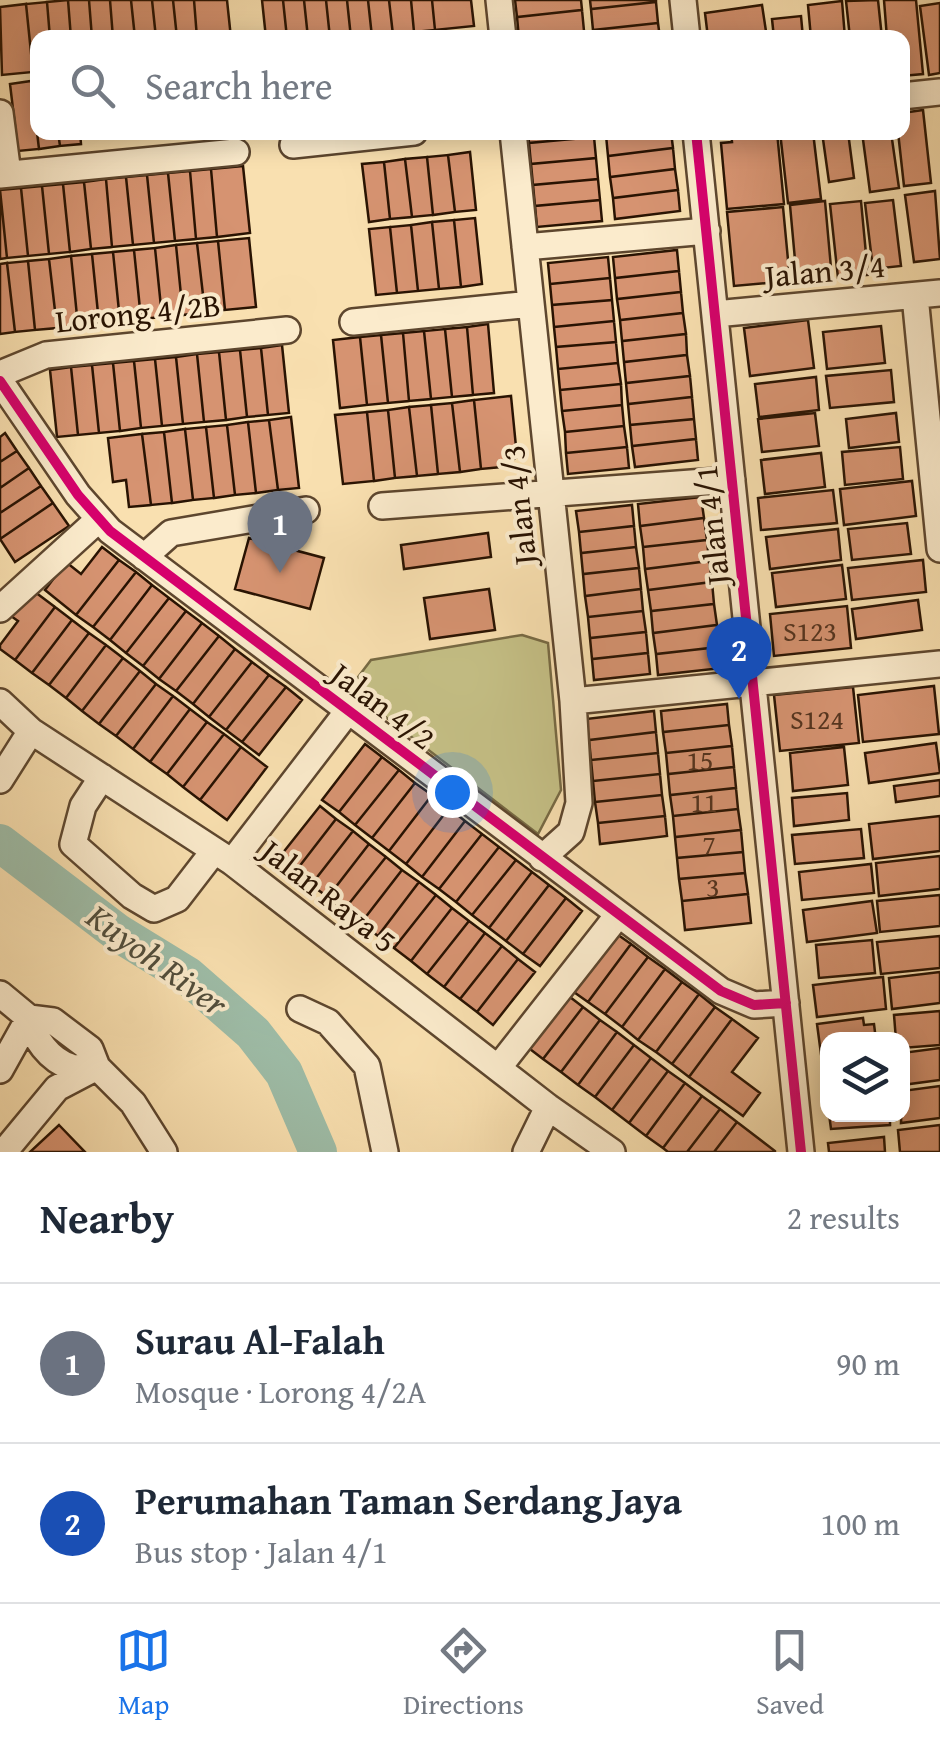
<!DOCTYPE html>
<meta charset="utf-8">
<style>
body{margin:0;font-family:"Gentium Book Plus",serif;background:#f6f6f7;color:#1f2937}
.controls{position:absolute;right:30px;bottom:30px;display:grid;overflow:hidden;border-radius:20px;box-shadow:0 5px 25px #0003}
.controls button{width:90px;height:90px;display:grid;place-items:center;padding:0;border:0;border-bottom:2px solid #e0e1e3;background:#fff;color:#1f2937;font:50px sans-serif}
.you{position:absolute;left:452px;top:792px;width:35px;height:35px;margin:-25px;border:8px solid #fff;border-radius:50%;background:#1a73e8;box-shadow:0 0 0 15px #1a73e833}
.badge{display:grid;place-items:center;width:65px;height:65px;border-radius:50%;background:#1a73e8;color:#fff;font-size:32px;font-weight:700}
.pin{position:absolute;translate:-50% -82px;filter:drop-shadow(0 2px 5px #0008)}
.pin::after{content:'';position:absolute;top:52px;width:35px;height:30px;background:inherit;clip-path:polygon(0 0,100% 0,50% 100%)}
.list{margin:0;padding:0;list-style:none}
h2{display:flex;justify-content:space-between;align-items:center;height:130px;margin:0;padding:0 40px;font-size:42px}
h2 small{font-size:32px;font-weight:400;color:#747a83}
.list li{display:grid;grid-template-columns:65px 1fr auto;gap:30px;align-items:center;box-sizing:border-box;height:160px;padding:0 40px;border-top:2px solid #e0e1e3}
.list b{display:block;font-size:38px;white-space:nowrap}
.list p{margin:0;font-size:32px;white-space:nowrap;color:#747a83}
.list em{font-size:32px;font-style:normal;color:#747a83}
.icon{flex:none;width:55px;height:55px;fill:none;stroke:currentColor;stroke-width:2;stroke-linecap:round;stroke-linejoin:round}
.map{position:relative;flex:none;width:940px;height:1152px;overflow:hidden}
.search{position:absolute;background:#fff;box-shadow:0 5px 25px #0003;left:30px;right:30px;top:30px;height:110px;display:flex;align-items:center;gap:25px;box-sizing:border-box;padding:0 35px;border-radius:20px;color:#747a83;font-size:38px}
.sheet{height:450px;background:#fff}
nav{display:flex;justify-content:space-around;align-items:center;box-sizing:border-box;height:140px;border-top:2px solid #e0e1e3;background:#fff;font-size:28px;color:#747a83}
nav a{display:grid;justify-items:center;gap:5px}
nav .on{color:#1a73e8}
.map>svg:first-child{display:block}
.green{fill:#c5c086;stroke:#776a44;stroke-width:2.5}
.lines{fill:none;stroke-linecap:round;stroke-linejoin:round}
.river{stroke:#9ebda8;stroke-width:38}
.building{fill:#d69371;stroke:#291302;stroke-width:2.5}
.minor-casing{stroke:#5d462e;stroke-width:30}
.minor{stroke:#fbebcc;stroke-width:25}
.cycleway-casing{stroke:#fbebcc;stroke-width:16}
.cycleway{stroke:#d6006c;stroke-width:10}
.labels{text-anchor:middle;stroke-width:8;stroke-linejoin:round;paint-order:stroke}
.number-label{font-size:28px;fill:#54331e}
.street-label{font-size:32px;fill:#291302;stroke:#fbebcc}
.water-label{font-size:35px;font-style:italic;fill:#524e3c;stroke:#fbebcc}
</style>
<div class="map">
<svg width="940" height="1152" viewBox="0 0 940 1152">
<rect width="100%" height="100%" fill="#f9e0b0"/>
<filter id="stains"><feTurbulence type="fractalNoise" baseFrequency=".002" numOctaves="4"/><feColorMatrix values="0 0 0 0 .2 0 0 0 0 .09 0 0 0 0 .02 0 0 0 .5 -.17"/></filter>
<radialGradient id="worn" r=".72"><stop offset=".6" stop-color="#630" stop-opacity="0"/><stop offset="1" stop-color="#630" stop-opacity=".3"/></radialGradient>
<path class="green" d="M 522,635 L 548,643 L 561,790 L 538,834 L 349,689 L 371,660 Z"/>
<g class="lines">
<path class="river" d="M 0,843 L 118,933 L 188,976 L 253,1033 L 284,1073 L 318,1152"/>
</g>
<path class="building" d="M 68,0 L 71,38 L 50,38 L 47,2 Z
M 68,0 L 89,0 L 92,38 L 71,38 Z
M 89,0 L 110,0 L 113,38 L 92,38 Z
M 110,0 L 131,0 L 135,38 L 113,38 Z
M 131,0 L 152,0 L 156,38 L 135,38 Z
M 152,0 L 173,0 L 177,38 L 156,38 Z
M 173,0 L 194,0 L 197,38 L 177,38 Z
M 194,0 L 227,0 L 231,38 L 197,38 Z
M 262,0 L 283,0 L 287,38 L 266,38 Z
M 283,0 L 304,0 L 308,38 L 287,38 Z
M 304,0 L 326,0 L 330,38 L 308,38 Z
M 326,0 L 347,0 L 351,38 L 330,38 Z
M 347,0 L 368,0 L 372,37 L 351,38 Z
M 368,0 L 389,0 L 393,35 L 372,37 Z
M 389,0 L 411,0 L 414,32 L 393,35 Z
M 411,0 L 432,0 L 435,30 L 414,32 Z
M 432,0 L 471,0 L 474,26 L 435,30 Z
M 515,0 L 581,0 L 582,10 L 517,17 Z
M 590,0 L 656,0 L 656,2 L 591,9 Z
M 878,0 L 882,38 L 850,38 L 846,1 Z
M 884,0 L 916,0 L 923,74 L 902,76 L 902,38 L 887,38 Z
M 842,1 L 845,38 L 811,38 L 808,5 Z
M 47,2 L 50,38 L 38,38 L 38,72 L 33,72 L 26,4 Z
M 656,2 L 658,23 L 593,30 L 591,9 Z
M 940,3 L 940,73 L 929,75 L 920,6 Z
M 26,4 L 33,72 L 2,75 L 0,7 Z
M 762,5 L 767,38 L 708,38 L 705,13 Z
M 582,10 L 584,31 L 519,38 L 517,17 Z
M 801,16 L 803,38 L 774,38 L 772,19 Z
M 658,23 L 660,38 L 594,38 L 593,30 Z
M 31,81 L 39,149 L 18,151 L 10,84 Z
M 31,81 L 38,81 L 38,132 L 58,132 L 60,146 L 39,149 Z
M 923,110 L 931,183 L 904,186 L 898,132 L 902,132 L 902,113 Z
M 58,132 L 80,132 L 81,144 L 60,146 Z
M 528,132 L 594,132 L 594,137 L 529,143 Z
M 627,132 L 671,132 L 673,148 L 608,156 L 606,135 Z
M 731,132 L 777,132 L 784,204 L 727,209 L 721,143 L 732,142 Z
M 780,132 L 813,132 L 821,199 L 788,203 Z
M 822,132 L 848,132 L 854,178 L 829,182 Z
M 862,132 L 891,132 L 899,188 L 870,192 Z
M 594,137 L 596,158 L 531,164 L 529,143 Z
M 673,148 L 675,169 L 610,177 L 608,156 Z
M 470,152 L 476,210 L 455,212 L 448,155 Z
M 448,155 L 455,212 L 433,215 L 427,157 Z
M 427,157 L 433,215 L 412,217 L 405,159 Z
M 596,158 L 598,179 L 533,185 L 531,164 Z
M 405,159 L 412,217 L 390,219 L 384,162 Z
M 384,162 L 390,219 L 369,222 L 362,164 Z
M 243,166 L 250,233 L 217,237 L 211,169 Z
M 211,169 L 217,237 L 196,239 L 190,171 Z
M 675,169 L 678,190 L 613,198 L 610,177 Z
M 190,171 L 196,239 L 175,241 L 168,173 Z
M 168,173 L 175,241 L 154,243 L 147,175 Z
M 147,175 L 154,243 L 133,245 L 126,177 Z
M 126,177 L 133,245 L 112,247 L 106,179 Z
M 106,179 L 112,247 L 91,249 L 84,182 Z
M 598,179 L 600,200 L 535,206 L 533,185 Z
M 84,182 L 91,249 L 70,252 L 63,184 Z
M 63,184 L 70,252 L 49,254 L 42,186 Z
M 42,186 L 49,254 L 28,256 L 21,188 Z
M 21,188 L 28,256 L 7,258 L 0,190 Z
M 0,190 L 7,258 L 0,259 Z
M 678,190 L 680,211 L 615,219 L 613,198 Z
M 935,191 L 940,259 L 914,262 L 905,195 Z
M 600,200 L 602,221 L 537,227 L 535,206 Z
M 893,200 L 901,266 L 873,269 L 865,203 Z
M 825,201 L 832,279 L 797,282 L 790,205 Z
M 861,201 L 868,275 L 838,278 L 830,204 Z
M 783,207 L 790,281 L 734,286 L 727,212 Z
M 475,218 L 482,284 L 461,287 L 454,220 Z
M 454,220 L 461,287 L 439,289 L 432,222 Z
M 432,222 L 439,289 L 418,291 L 411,225 Z
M 411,225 L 418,291 L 397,293 L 390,227 Z
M 390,227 L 397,293 L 376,295 L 369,229 Z
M 249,238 L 256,307 L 225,310 L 218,241 Z
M 218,241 L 225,310 L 205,312 L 197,243 Z
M 197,243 L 205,312 L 183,315 L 176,245 Z
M 176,245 L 183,315 L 162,317 L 155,248 Z
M 155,248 L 162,317 L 141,319 L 134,250 Z
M 134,250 L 141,319 L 120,321 L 113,252 Z
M 677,250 L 679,271 L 615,278 L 613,257 Z
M 113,252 L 120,321 L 99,323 L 92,254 Z
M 92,254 L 99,323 L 78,326 L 71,256 Z
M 71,256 L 78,326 L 57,328 L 49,259 Z
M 608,257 L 610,278 L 550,284 L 548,263 Z
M 49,259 L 57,328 L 35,330 L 28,261 Z
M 28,261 L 35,330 L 15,332 L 7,263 Z
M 7,263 L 15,332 L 0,334 L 0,264 Z
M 679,271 L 681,292 L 617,299 L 615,278 Z
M 610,278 L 612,300 L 552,305 L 550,284 Z
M 681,292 L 683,313 L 620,320 L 617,299 Z
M 612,300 L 614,321 L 554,327 L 552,305 Z
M 683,313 L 686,334 L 622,341 L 620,320 Z
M 808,320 L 814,368 L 750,376 L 744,328 Z
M 614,321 L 616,342 L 556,347 L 554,327 Z
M 488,324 L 494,393 L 473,395 L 467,327 Z
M 881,326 L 885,363 L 827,369 L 823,332 Z
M 467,327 L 473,395 L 452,397 L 445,329 Z
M 445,329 L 452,397 L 431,399 L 424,331 Z
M 424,331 L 431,399 L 409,401 L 403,333 Z
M 403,333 L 409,401 L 388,403 L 381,335 Z
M 686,334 L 687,355 L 624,362 L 622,341 Z
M 381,335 L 388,403 L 367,405 L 360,337 Z
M 360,337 L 367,405 L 340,408 L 333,340 Z
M 616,342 L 618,363 L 558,369 L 556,347 Z
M 282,345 L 289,413 L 268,415 L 261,348 Z
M 261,348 L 268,415 L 247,417 L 240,350 Z
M 240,350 L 247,417 L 226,420 L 219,352 Z
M 219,352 L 226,420 L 204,422 L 197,354 Z
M 197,354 L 204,422 L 183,424 L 176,357 Z
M 687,355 L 690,376 L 626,383 L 624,362 Z
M 176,357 L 183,424 L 162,426 L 155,359 Z
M 155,359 L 162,426 L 141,428 L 134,361 Z
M 134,361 L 141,428 L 120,431 L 113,363 Z
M 113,363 L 120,431 L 99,433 L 92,365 Z
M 618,363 L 621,384 L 560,390 L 558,369 Z
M 92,365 L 99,433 L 78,435 L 71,367 Z
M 71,367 L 78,435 L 57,437 L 50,370 Z
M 891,370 L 894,402 L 830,408 L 826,376 Z
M 690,376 L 692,397 L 628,404 L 626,383 Z
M 816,377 L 819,410 L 759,417 L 755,384 Z
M 621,384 L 622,405 L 562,411 L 560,390 Z
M 511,396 L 517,457 L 502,467 L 481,469 L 474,400 Z
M 692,397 L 694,419 L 630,425 L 628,404 Z
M 474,400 L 481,469 L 460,472 L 452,403 Z
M 452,403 L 460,472 L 438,474 L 431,405 Z
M 431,405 L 438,474 L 417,476 L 409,407 Z
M 622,405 L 624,426 L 565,432 L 562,411 Z
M 409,407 L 417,476 L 395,478 L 388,410 Z
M 388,410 L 395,478 L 374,481 L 367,412 Z
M 367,412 L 374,481 L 343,484 L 335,415 Z
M 815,413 L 819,446 L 762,452 L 758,419 Z
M 896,413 L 899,442 L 849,448 L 846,419 Z
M 291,417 L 299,488 L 278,490 L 269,420 Z
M 694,419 L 696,439 L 632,446 L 630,425 Z
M 269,420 L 278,490 L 256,493 L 248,422 Z
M 248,422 L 256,493 L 235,495 L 227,425 Z
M 227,425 L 235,495 L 214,498 L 206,427 Z
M 624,426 L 627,447 L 566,453 L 565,432 Z
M 206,427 L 214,498 L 193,500 L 185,429 Z
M 185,429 L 193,500 L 172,503 L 164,432 Z
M 164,432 L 172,503 L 151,505 L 142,434 Z
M 5,433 L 17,451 L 0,462 L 0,437 Z
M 142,434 L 151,505 L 129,507 L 126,480 L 113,482 L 108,438 Z
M 696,439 L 698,460 L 635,467 L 632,446 Z
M 627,447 L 629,468 L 568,474 L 566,453 Z
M 900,447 L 903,479 L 845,485 L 842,452 Z
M 17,451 L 29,468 L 0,488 L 0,462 Z
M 821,453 L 825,487 L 765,494 L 761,460 Z
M 29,468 L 41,486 L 0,513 L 0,488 Z
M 912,481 L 916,516 L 844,525 L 840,489 Z
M 41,486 L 53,503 L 0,539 L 0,513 Z
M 833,490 L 837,523 L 761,530 L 758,498 Z
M 701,497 L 704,518 L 640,526 L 638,504 Z
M 53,503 L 69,526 L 15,562 L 0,539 Z
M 632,505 L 634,526 L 579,532 L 576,511 Z
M 704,518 L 707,540 L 643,547 L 640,526 Z
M 907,523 L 911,554 L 852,560 L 848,529 Z
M 634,526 L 636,547 L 581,553 L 579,532 Z
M 838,529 L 841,560 L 770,569 L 766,537 Z
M 488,533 L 491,557 L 404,569 L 401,545 Z
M 249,538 L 324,558 L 310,609 L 235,589 Z
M 707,540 L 709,561 L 645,569 L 643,547 Z
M 102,547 L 119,560 L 76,615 L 45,590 L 66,562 L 81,574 Z
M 636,547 L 639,568 L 583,574 L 581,553 Z
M 119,560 L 136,572 L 93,627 L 76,615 Z
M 923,560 L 926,592 L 852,600 L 848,568 Z
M 709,561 L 712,582 L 648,590 L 645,569 Z
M 842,565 L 846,599 L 776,607 L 772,573 Z
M 639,568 L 641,589 L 585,596 L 583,574 Z
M 136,572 L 152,585 L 110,640 L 93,627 Z
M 712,582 L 714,604 L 651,611 L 648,590 Z
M 152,585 L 169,598 L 126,653 L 110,640 Z
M 31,589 L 55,607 L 15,660 L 0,649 L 0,645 L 18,621 L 11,616 Z
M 489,589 L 495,630 L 430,639 L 424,598 Z
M 641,589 L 643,611 L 588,617 L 585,596 Z
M 169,598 L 186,611 L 143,666 L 126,653 Z
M 918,600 L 922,630 L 856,639 L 852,609 Z
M 714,604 L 717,625 L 653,633 L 651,611 Z
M 847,606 L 851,648 L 774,656 L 770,614 Z
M 55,607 L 72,620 L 32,673 L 15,660 Z
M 186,611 L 202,623 L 159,679 L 143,666 Z
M 643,611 L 646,632 L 590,638 L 588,617 Z
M 72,620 L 89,633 L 49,685 L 32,673 Z
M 202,623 L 219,636 L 176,691 L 159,679 Z
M 717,625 L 719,647 L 656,654 L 653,633 Z
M 646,632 L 648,653 L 592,659 L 590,638 Z
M 89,633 L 106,645 L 66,698 L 49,685 Z
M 219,636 L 235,649 L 193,704 L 176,691 Z
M 106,645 L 123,658 L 82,711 L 66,698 Z
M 719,647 L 722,668 L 658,675 L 656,654 Z
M 235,649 L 252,662 L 209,717 L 193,704 Z
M 648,653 L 650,674 L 594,680 L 592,659 Z
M 123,658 L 140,671 L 99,724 L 82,711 Z
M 252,662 L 269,675 L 226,730 L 209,717 Z
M 140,671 L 156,684 L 116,736 L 99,724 Z
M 269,675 L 286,687 L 242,742 L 226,730 Z
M 156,684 L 173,696 L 133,749 L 116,736 Z
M 934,686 L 939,734 L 863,742 L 858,695 Z
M 286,687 L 302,700 L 259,755 L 242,742 Z
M 853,687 L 859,743 L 780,751 L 774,695 Z
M 173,696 L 190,709 L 150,762 L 133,749 Z
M 727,704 L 729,725 L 663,732 L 661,711 Z
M 190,709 L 207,722 L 167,774 L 150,762 Z
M 654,711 L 656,732 L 589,740 L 586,719 Z
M 207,722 L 224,734 L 183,787 L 167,774 Z
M 729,725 L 732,746 L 666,753 L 663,732 Z
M 656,732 L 658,753 L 591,760 L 589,740 Z
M 224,734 L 241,747 L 200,800 L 183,787 Z
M 936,743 L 940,773 L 869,783 L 865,753 Z
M 365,744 L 382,757 L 339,812 L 322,800 Z
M 732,746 L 734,767 L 668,774 L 666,753 Z
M 241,747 L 267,767 L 227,820 L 200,800 Z
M 844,747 L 848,785 L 793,791 L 790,753 Z
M 658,753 L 660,774 L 593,781 L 591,760 Z
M 382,757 L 399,770 L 355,825 L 339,812 Z
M 734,767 L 736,788 L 670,795 L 668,774 Z
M 399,770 L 415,783 L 372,838 L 355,825 Z
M 660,774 L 662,795 L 595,802 L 593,781 Z
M 940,780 L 940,796 L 896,802 L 894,786 Z
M 415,783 L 432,795 L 389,851 L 372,838 Z
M 736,788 L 738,809 L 673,816 L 670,795 Z
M 847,793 L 849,820 L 794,826 L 792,798 Z
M 432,795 L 449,808 L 406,864 L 389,851 Z
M 662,795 L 665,816 L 598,823 L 595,802 Z
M 320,806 L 336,819 L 295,872 L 278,859 Z
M 449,808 L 465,821 L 422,877 L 406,864 Z
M 738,809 L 741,830 L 675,837 L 673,816 Z
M 665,816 L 667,836 L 600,844 L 598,823 Z
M 940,816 L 940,851 L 873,859 L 869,824 Z
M 336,819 L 353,831 L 311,885 L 295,872 Z
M 465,821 L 482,834 L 439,889 L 422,877 Z
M 861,829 L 864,858 L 795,864 L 792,835 Z
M 741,830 L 743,852 L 677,858 L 675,837 Z
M 353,831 L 369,844 L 328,897 L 311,885 Z
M 482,834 L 499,847 L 456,902 L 439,889 Z
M 369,844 L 386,857 L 344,910 L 328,897 Z
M 499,847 L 516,860 L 472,915 L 456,902 Z
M 743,852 L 745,873 L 679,879 L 677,858 Z
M 940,856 L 940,889 L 879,896 L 876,863 Z
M 386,857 L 402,870 L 361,923 L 344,910 Z
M 516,860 L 532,872 L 489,928 L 472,915 Z
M 871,864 L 874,893 L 802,900 L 799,872 Z
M 402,870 L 419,882 L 378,936 L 361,923 Z
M 532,872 L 549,885 L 506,941 L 489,928 Z
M 745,873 L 748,894 L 682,901 L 679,879 Z
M 419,882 L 436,895 L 394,948 L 378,936 Z
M 549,885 L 566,898 L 523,954 L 506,941 Z
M 748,894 L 751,923 L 685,930 L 682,901 Z
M 436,895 L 452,908 L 411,961 L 394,948 Z
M 940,895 L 940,926 L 880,932 L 877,901 Z
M 566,898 L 582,911 L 540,966 L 523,954 Z
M 872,901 L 877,933 L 807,942 L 803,910 Z
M 452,908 L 469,921 L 427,974 L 411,961 Z
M 469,921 L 485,933 L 444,987 L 427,974 Z
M 614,932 L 631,944 L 588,1002 L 571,990 Z
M 485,933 L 502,946 L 460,999 L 444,987 Z
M 940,936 L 940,968 L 881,974 L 877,942 Z
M 872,940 L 875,973 L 819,978 L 816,945 Z
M 631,944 L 648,957 L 605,1014 L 588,1002 Z
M 502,946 L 518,959 L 477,1012 L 460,999 Z
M 648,957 L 665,969 L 622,1027 L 605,1014 Z
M 518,959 L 535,972 L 493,1025 L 477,1012 Z
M 665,969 L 682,982 L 638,1040 L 622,1027 Z
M 940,972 L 940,1003 L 892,1009 L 889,978 Z
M 883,977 L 886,1009 L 817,1017 L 813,985 Z
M 682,982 L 699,994 L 656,1052 L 638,1040 Z
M 566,994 L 583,1007 L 543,1059 L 526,1046 Z
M 699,994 L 715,1007 L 672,1064 L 656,1052 Z
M 583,1007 L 600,1020 L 561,1072 L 543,1059 Z
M 715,1007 L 732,1019 L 689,1077 L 672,1064 Z
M 940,1011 L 940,1045 L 902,1048 L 902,1040 L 896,1040 L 894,1015 Z
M 863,1018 L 864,1025 L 874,1024 L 876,1040 L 828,1040 L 828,1053 L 821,1054 L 817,1024 Z
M 732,1019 L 758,1038 L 732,1072 L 760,1093 L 743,1116 L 689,1077 Z
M 600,1020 L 617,1032 L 578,1085 L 561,1072 Z
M 617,1032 L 634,1045 L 595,1097 L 578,1085 Z
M 634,1045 L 651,1058 L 612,1110 L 595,1097 Z
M 940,1048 L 940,1080 L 902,1085 L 902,1053 Z
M 651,1058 L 668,1071 L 629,1123 L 612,1110 Z
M 668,1071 L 685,1083 L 646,1136 L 629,1123 Z
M 685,1083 L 702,1096 L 663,1148 L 646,1136 Z
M 940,1086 L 940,1118 L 901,1123 L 902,1091 Z
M 702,1096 L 720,1109 L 687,1152 L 668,1152 L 663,1148 Z
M 720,1109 L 737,1122 L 714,1152 L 687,1152 Z
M 829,1114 L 890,1114 L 890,1125 L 831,1129 Z
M 737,1122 L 775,1151 L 775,1152 L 714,1152 Z
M 59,1125 L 85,1152 L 30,1152 Z
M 940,1125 L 940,1152 L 900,1152 L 898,1130 Z
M 884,1137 L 885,1152 L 829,1152 L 828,1143 Z"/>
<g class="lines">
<defs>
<path id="minor" d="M 499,0 L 503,38
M 683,0 L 687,38
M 902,96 L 940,92
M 0,113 L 8,174
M 513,132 L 573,701 L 579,803 L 571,832 L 542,858
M 696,132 L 801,1152
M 293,145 L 414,132
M 0,175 L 236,152
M 525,247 L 707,231
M 915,296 L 940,549
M 715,314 L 940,293
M 353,322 L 531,304
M 0,374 L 46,355 L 287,330
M 0,381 L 78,495 L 110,531 L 721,991 L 754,1005 L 786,1003
M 382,506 L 732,480
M 144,557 L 171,533 L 306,510
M 0,609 L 99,519
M 573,701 L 940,664
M 0,702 L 31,731 L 232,862 L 548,1107 L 612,1152
M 102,777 L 83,806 L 73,844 L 132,896 L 154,909 L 177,899 L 214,851
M 0,780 L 31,731
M 232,862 L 348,711
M 0,994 L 29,1018 L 53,1021 L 90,1049 L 97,1067 L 133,1103 L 164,1152
M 300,1009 L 328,1022 L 367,1066 L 385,1152
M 29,1018 C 34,1038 49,1060 71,1067 C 78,1069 89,1067 97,1067
M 498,1068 L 618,915
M 0,1070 L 29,1018
M 4,1152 L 57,1088 L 97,1067
M 526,1152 L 548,1107"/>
</defs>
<use href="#minor" class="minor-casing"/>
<use href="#minor" class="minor"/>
<defs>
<path id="cycleway" d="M 696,132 L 801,1152
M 0,381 L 78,495 L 110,531 L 721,991 L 754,1005 L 786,1003"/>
</defs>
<use href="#cycleway" class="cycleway-casing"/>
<use href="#cycleway" class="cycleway"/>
</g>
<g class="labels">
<g class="number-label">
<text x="810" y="641">S123</text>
<text x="817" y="729">S124</text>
<text x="700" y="770">15</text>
<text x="704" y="812">11</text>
<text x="709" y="854">7</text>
<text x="713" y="897">3</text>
</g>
<g class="street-label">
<text transform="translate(825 271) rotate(-5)" y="11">Jalan 3/4</text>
<text transform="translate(138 313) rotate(-6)" y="11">Lorong 4/2B</text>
<text transform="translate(519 505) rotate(-96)" y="11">Jalan 4/3</text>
<text transform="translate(712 525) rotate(-96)" y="11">Jalan 4/1</text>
<text transform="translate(383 706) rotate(37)" y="11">Jalan 4/2</text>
<text transform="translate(329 896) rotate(38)" y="11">Jalan Raya 5</text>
</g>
<g class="water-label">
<text transform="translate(157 960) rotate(36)" y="12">Kuyoh River</text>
</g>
</g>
<rect width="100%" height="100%" filter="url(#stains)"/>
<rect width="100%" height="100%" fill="url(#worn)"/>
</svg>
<div class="controls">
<button><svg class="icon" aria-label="layers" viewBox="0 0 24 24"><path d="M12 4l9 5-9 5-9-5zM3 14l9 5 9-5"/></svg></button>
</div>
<div class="you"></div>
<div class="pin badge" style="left:280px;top:573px;background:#6b7280">1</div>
<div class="pin badge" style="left:739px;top:699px;background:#1a4fb4">2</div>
<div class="search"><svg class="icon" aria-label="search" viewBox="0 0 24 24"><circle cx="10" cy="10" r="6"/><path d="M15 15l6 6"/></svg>Search here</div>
</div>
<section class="sheet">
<h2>Nearby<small>2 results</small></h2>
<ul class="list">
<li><span class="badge" style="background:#6b7280">1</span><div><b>Surau Al-Falah</b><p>Mosque · Lorong 4/2A</p></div><em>90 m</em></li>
<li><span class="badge" style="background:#1a4fb4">2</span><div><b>Perumahan Taman Serdang Jaya</b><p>Bus stop · Jalan 4/1</p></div><em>100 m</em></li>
</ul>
</section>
<nav>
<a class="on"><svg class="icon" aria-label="map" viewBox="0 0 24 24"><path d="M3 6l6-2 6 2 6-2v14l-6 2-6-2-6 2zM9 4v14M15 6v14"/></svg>Map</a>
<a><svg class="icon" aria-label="directions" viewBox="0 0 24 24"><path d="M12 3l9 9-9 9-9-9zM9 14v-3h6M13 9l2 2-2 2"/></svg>Directions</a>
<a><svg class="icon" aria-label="saved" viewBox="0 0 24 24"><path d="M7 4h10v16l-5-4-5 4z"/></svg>Saved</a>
</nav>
